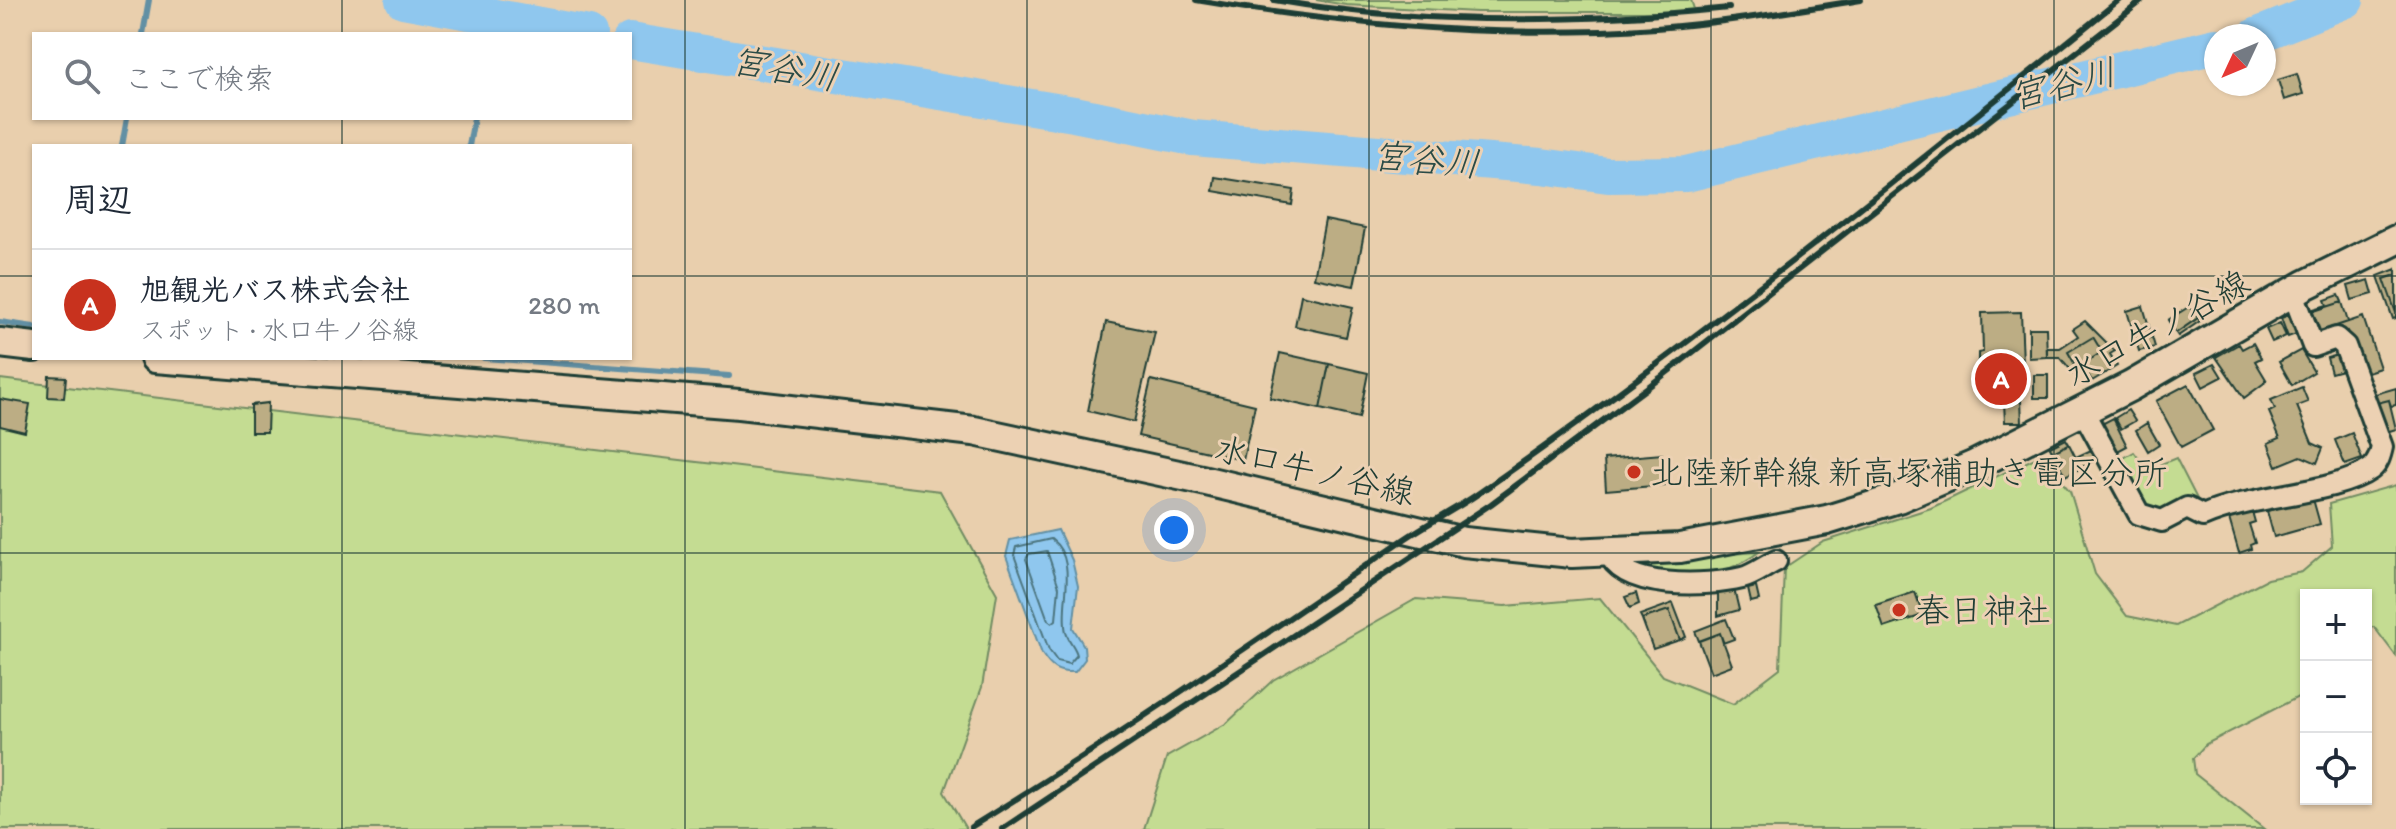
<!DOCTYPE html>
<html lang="ja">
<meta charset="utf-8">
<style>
body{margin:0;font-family:Itim,"Klee One",sans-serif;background:#f2f2f3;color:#1f2937}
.controls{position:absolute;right:24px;bottom:24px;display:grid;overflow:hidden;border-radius:0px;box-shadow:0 2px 6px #0004}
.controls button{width:72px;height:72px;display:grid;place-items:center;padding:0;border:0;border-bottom:2px solid #e0e1e3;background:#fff;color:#1f2937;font:40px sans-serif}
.compass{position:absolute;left:2204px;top:24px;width:72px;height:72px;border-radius:50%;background:#fff;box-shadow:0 2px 6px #0004;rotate:226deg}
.you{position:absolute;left:1174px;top:530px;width:28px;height:28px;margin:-20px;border:6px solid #fff;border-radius:50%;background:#1a73e8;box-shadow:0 0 0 12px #1a73e833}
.badge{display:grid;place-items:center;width:52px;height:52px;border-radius:50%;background:#c8321e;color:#fff;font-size:26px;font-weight:700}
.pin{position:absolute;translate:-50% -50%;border:4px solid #fff;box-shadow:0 2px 8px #0006}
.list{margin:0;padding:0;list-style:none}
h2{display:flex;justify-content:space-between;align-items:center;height:104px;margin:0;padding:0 32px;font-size:34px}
h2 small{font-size:26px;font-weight:400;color:#747a83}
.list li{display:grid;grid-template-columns:52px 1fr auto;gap:24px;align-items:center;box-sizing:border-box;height:112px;padding:0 32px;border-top:2px solid #e0e1e3}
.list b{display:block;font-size:30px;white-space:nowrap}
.list p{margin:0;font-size:26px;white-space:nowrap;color:#747a83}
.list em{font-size:26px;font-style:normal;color:#747a83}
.icon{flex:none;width:44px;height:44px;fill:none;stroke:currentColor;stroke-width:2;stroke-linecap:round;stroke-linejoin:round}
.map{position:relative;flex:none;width:2396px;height:829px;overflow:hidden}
.search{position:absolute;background:#fff;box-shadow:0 2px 6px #0004;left:32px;top:32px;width:600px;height:88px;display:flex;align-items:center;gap:20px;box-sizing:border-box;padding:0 28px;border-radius:0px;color:#747a83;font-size:30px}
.panel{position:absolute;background:#fff;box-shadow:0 2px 6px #0004;left:32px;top:144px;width:600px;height:216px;border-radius:0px}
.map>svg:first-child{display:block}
.green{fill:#c4dc92;stroke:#728c63;stroke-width:2}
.water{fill:#8fc7ee;stroke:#6290a4;stroke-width:2}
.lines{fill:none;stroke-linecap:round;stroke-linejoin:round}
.shore{stroke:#4c747e;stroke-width:2}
.stream{stroke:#6290a4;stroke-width:6}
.river{stroke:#8fc7ee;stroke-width:36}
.building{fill:#bcad84;stroke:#1f3d34;stroke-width:2}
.street-casing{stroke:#1f3d34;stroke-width:26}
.secondary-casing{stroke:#1f3d34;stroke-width:34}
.street{stroke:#ecd1b3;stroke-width:20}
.secondary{stroke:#ecd1b3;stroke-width:28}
.rail{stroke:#1f3d34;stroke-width:6}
.grid{fill:none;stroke:#1f3d34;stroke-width:2;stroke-opacity:0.55}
.poi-dot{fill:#c8321e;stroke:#ecd1b3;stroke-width:3}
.labels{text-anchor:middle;stroke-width:6;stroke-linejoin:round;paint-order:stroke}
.street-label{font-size:34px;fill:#1f3d34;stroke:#ecd1b3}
.poi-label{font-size:34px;fill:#1f3d34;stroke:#ecd1b3;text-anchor:start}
.water-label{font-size:36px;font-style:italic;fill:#2a4b47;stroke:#ecd1b3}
</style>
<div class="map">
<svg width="2396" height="829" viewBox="0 0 2396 829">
<rect width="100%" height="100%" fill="#e9cfad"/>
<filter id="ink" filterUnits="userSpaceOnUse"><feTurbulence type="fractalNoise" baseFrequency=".0125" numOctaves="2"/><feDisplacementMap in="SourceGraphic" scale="16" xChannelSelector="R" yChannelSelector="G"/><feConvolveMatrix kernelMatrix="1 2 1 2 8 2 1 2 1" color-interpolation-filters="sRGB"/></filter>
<g filter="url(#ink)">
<path class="green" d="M 1316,0 L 1691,0 L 1695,12 L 1477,12 L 1346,5 Z
M 0,379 L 940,491 L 997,594 L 982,687 L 944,792 L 966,829 L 0,829 Z
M 2134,452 L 2147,470 L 2176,458 L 2198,501 L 2160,516 L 2142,511 L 2117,462 Z
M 2039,456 L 2070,491 L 2095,574 L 2127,616 L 2176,626 L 2267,579 L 2302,572 L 2332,546 L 2329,504 L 2396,485 L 2396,656 L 2374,627 L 2366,628 L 2366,595 L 2306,595 L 2306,693 L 2206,744 L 2193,758 L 2195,774 L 2264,829 L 1144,829 L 1167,757 L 1227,723 L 1273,680 L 1416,599 L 1505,606 L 1600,598 L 1663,676 L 1733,704 L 1780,668 L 1784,568 L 1823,542 L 1931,508 Z
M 1759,552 C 1725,577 1669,588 1633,561 Z"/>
<path class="water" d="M 1058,530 L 1072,560 L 1078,586 L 1073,628 L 1084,646 L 1085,659 L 1075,672 C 1057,673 1051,668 1042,654 L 1006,556 L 1010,540 Z"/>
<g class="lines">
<path class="shore" d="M 1051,539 C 1080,561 1059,604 1066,632 C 1068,641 1075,646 1077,655 L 1069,664 L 1057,661 L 1049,650 L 1014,555 L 1016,547 Z
M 1047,551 L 1059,587 L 1056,620 L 1052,623 L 1048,620 L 1026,559 L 1029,554 Z"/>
<path class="stream" d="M 143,34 L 149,0
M 122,146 L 127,118
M 469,146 L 474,118
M 0,322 L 34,327
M 484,358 L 729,376"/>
<path class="river" d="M 403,0 L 589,34
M 2256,36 L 2346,0
M 630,41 L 1074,114 L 1193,138 L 1541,166 L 1608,175 L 1686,174 L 2216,46"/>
</g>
<path class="building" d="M 2297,74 L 2303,94 L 2284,100 L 2278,80 Z
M 1215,177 L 1294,190 L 1292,205 L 1213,191 Z
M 1325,220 L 1365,228 L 1354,286 L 1314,278 Z
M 2396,269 L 2396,318 L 2393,319 L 2378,276 Z
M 2396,275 L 2396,313 L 2384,279 Z
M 2369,280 L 2373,294 L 2352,300 L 2348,286 Z
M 1301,295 L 1353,307 L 1346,337 L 1295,326 Z
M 2339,295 L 2342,302 L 2311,312 L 2318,332 L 2363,317 L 2380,368 L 2361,374 L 2347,331 L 2317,341 L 2307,311 L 2327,305 L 2325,300 Z
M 2342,302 L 2348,322 L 2318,332 L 2311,312 Z
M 2143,306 L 2152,337 L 2136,341 L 2127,311 Z
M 2190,306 L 2198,318 L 2176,333 L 2168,320 Z
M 2021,312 L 2023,364 L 1978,365 L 1978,353 L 1983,352 L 1982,313 Z
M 2292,314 L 2299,333 L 2288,337 L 2281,318 Z
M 2198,318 L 2200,321 L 2178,336 L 2176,333 Z
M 2085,321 L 2115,351 L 2110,354 L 2117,366 L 2092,381 L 2085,370 L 2075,375 L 2060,357 L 2047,357 L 2047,348 L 2060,348 L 2078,336 L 2073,329 Z
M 1106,322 L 1155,332 L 1134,422 L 1088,411 Z
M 2280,323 L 2286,336 L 2272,342 L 2266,329 Z
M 2029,328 L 2046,328 L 2047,357 L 2029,358 Z
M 2093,337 L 2102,352 L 2077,368 L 2068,352 Z
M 2152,337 L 2155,347 L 2139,351 L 2136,341 Z
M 2253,343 L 2261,358 L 2255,361 L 2267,381 L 2244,398 L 2216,357 L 2239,344 L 2242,349 Z
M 2301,350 L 2314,372 L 2292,385 L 2279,362 Z
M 1280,353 L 1329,364 L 1320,409 L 1270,398 Z
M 2338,355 L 2342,370 L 2331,373 L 2327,358 Z
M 1329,364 L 1368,373 L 1359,418 L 1320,409 Z
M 2023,364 L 2023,392 L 1979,393 L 1978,365 Z
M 2214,364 L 2222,377 L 2203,387 L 2196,373 Z
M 2034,375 L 2048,375 L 2048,398 L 2034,398 Z
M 49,376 L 66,377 L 64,398 L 48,397 Z
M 1151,380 L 1255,405 L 1243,460 L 1138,436 Z
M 2188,384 L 2213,430 L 2181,447 L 2156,401 Z
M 2302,387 L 2308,402 L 2297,406 L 2312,443 L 2323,448 L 2317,463 L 2301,456 L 2277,466 L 2268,443 L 2280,438 L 2269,412 L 2275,409 L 2271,400 Z
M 2396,388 L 2396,405 L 2391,406 L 2389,400 L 2377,403 L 2382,421 L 2368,396 Z
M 0,399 L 30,404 L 25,432 L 0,426 Z
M 2389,400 L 2396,429 L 2386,432 L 2377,403 Z
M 2021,401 L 2022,422 L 2005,422 L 2004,402 Z
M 268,403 L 267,432 L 251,432 L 251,405 Z
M 2128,410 L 2135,421 L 2121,429 L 2115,418 Z
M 2113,418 L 2127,446 L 2112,454 L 2098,426 Z
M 2147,423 L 2159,444 L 2148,451 L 2136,430 Z
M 2352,433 L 2362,459 L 2345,465 L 2335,440 Z
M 2066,439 L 2069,444 L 2053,452 L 2050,447 Z
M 2069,444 L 2081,468 L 2065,476 L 2053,452 Z
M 2091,450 L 2096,460 L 2081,468 L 2076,457 Z
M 1662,454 L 1665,485 L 1606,490 L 1604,459 Z
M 2313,499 L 2320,524 L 2274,537 L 2267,511 Z
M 2251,508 L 2255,522 L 2249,524 L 2255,543 L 2250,545 L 2251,549 L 2239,553 L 2228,515 Z
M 1756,587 L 1759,600 L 1751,602 L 1748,589 Z
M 1734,589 L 1739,610 L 1718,616 L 1718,594 Z
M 1915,592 L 1923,615 L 1884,628 L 1876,605 Z
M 1636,593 L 1639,604 L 1630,608 L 1625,597 Z
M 1673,603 L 1686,637 L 1680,640 L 1669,610 L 1642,619 L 1640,615 Z
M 1669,610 L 1680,640 L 1653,649 L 1642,619 Z
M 1726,619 L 1734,639 L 1723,643 L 1720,633 L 1699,641 L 1695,631 Z
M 1720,633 L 1732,665 L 1711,673 L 1699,641 Z"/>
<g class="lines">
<defs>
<path id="street" d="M 2083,411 L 2139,514 L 2162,521 L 2187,508 L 2203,516 C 2249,495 2336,494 2371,469 C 2378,463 2380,456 2382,447 L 2345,346 L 2336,338 L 2313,346 L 2293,293
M 1608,551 C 1622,591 1708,586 1742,578 C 1754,575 1765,566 1776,561"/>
<path id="secondary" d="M 0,343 L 34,347
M 155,358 L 739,404 L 974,431 L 1202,480 L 1464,542 L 1572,553 L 1680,548 L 1827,520 L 1898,498 L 1973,466 L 2131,386 L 2305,285 L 2396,240"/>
</defs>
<use href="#street" class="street-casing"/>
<use href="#secondary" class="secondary-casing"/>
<use href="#street" class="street"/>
<use href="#secondary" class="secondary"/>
<path class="rail" d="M 1196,0 C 1348,26 1502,39 1656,28 C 1725,23 1793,11 1861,0
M 1274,0 C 1423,26 1579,23 1729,8
M 971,827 C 1119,736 1260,638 1403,540 C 1429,522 1457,509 1482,491 C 1701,338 1911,169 2119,0
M 1002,829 L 1491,504 L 1660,378 L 2143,0"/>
</g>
</g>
<path class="grid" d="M 342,0 L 342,34M 685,0 L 685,829M 1027,0 L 1027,829M 1369,0 L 1369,829M 1711,0 L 1711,829M 2054,0 L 2054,829M 342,118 L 342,146M 0,276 L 34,276M 630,276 L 2396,276M 342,358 L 342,829M 0,553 L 2396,553"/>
<g class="poi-dot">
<circle cx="1634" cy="472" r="8"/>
<circle cx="1899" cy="610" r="8"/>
</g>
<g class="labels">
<g class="street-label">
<text transform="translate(2157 328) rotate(-29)" y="12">水口牛ノ谷線</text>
<text transform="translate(1315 470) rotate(13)" y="12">水口牛ノ谷線</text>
</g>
<g class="poi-label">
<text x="1650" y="484">北陸新幹線 新高塚補助き電区分所</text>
<text x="1915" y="622">春日神社</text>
</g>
<g class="water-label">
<text transform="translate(785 68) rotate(10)" y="13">宮谷川</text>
<text transform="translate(2063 83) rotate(-14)" y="13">宮谷川</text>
<text transform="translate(1426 159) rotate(5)" y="13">宮谷川</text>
</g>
</g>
</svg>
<div class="controls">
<button>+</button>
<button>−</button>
<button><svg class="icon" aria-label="locate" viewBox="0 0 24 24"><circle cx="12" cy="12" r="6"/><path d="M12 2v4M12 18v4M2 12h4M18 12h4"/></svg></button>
</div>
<svg class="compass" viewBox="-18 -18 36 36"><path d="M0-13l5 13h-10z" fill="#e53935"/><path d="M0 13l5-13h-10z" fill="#747a83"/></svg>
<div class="you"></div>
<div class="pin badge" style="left:2001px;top:379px">A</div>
<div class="search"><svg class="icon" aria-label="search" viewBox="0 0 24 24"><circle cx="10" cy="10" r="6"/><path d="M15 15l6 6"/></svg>ここで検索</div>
<section class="panel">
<h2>周辺<small></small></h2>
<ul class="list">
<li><span class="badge">A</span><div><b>旭観光バス株式会社</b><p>スポット · 水口牛ノ谷線</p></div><em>280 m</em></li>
</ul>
</section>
</div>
